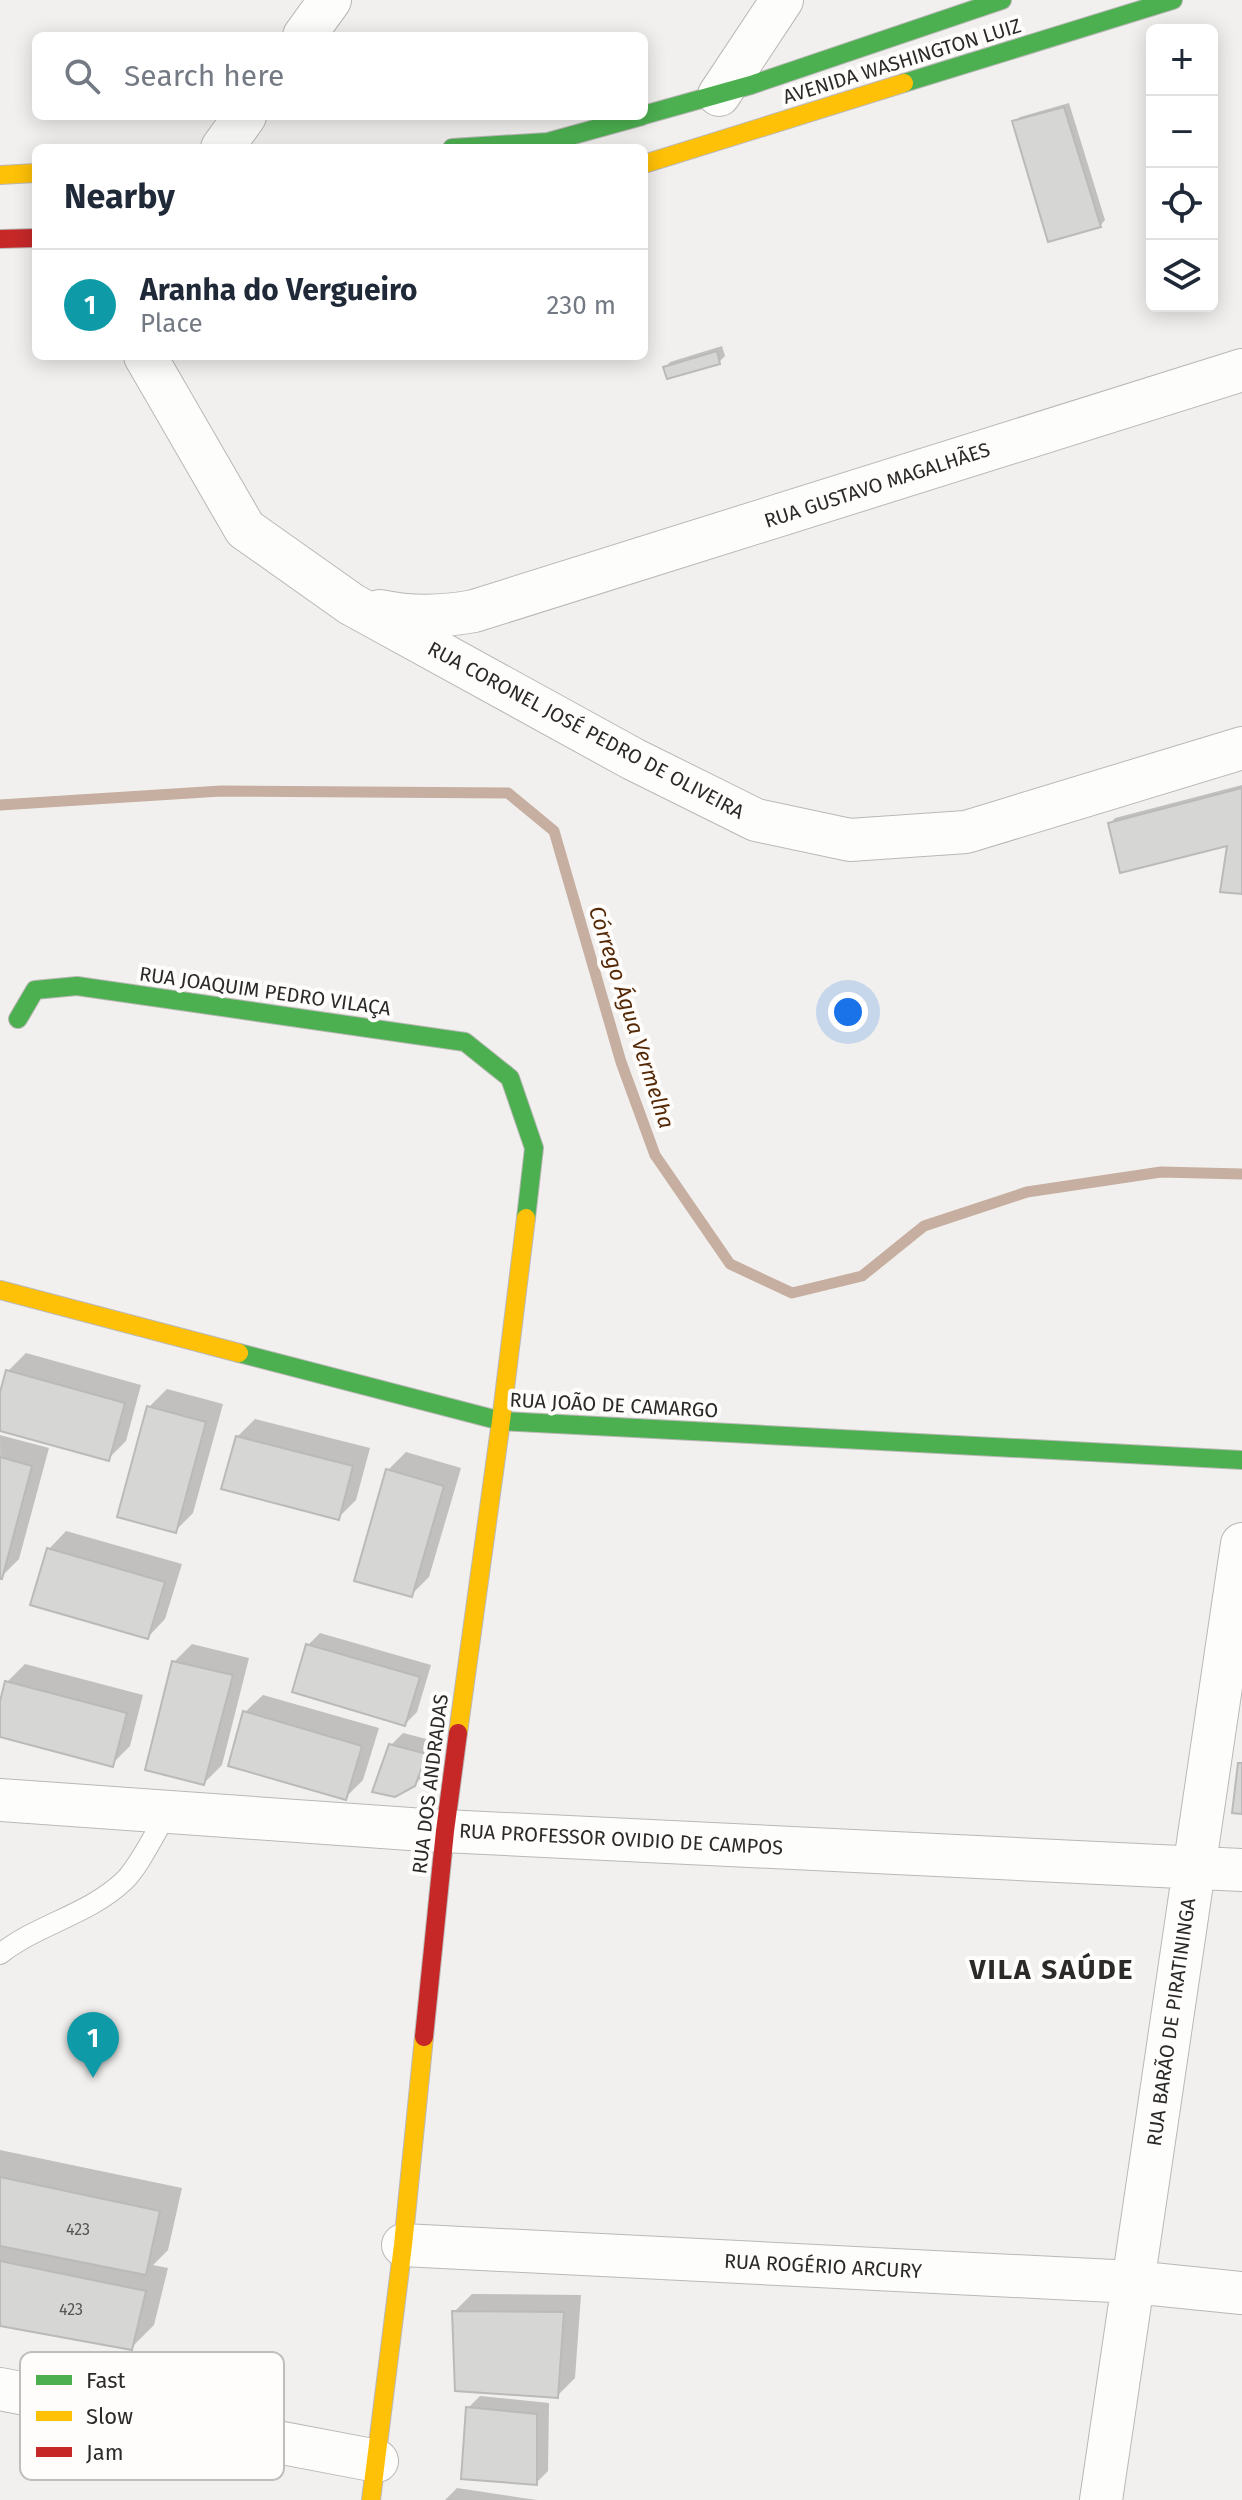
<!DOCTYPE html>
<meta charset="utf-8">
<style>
body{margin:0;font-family:"Fira Sans",sans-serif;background:#f2f2f3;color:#1f2937}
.controls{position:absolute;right:24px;top:24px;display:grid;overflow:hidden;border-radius:12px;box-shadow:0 4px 20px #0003}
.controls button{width:72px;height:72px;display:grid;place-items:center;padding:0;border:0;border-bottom:2px solid #e0e1e3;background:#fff;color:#1f2937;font:40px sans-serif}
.you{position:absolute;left:848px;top:1012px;width:28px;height:28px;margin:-20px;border:6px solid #fff;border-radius:50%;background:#1a73e8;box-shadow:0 0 0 12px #1a73e833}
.badge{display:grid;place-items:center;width:52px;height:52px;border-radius:50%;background:#2563eb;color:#fff;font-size:26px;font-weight:700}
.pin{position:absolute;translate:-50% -66px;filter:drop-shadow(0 2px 4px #0008)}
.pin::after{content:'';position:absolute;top:42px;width:28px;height:24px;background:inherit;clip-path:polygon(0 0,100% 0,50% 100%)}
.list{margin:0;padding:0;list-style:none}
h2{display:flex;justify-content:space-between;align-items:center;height:104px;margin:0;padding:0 32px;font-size:34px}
h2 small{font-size:26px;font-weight:400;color:#747a83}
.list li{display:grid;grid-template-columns:52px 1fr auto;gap:24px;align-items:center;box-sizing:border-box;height:112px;padding:0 32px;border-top:2px solid #e0e1e3}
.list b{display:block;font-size:30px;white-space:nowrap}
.list p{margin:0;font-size:26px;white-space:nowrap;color:#747a83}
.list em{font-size:26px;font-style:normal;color:#747a83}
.icon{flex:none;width:44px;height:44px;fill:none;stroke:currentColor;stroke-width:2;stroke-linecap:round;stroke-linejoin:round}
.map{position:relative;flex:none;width:1242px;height:2500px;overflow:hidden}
.search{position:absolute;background:#fff;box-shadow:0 4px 20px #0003;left:32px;top:32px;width:616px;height:88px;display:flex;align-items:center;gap:20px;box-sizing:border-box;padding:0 28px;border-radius:12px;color:#747a83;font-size:30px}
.panel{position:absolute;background:#fff;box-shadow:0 4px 20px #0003;left:32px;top:144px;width:616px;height:216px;border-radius:12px}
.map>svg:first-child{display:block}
.shadow{fill:#0003}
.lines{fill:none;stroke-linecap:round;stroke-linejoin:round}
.stream{stroke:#c6aea0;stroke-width:11}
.building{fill:#d6d6d5;stroke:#b9bab9;stroke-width:2}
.lane-casing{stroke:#bab8b7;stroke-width:22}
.street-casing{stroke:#bab8b7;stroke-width:44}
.fast-casing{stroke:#bab8b7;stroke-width:20}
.slow-casing{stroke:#bab8b7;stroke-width:20}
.jam-casing{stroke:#bab8b7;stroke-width:20}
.lane{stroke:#fdfdfc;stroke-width:20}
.street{stroke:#fdfdfc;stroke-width:42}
.fast{stroke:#4caf50;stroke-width:18}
.slow{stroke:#ffc107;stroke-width:18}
.jam{stroke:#c62828;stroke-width:18}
.labels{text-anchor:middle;stroke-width:8;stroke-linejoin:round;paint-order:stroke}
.number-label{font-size:16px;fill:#565554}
.street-label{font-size:20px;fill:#2c2a29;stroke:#fffdfc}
.water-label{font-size:22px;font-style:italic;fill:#542805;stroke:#fffdfc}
.district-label{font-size:28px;font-weight:bold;letter-spacing:2px;fill:#2c2a29;stroke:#fffdfc}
.key{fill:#fffdfc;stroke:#c0bebd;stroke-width:2}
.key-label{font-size:22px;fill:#2c2a29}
</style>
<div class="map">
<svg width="1242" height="2500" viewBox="0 0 1242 2500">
<rect width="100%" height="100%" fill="#f2f0ee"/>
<path class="shadow" d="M 1069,103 L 1105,220 L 1100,226 L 1014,122 L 1020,117 Z
M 722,346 L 725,356 L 719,362 L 665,368 L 670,362 Z
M 1242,785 L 1242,892 L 1229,844 L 1110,824 L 1115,818 Z
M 26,1353 L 141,1385 L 126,1441 L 108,1459 L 0,1429 L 0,1400 L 8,1371 Z
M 167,1389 L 223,1404 L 193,1513 L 175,1531 L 149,1407 Z
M 255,1419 L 370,1448 L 356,1500 L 338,1518 L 237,1437 Z
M 0,1435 L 49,1448 L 19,1559 L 1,1577 Z
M 406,1452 L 461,1468 L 429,1577 L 411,1595 L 388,1470 Z
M 66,1531 L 182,1564 L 165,1619 L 148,1637 L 49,1549 Z
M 320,1633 L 431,1665 L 417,1712 L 405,1724 L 308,1645 Z
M 192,1644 L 249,1658 L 222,1765 L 204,1783 L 174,1662 Z
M 25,1664 L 143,1695 L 130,1746 L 112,1764 L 0,1735 L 0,1710 L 7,1682 Z
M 263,1695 L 379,1728 L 363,1780 L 345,1798 L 245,1712 Z
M 403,1733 L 438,1742 L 427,1772 L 414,1785 L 391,1745 Z
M 0,2150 L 182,2188 L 168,2250 L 153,2265 L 168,2268 L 154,2325 L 131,2348 L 0,2324 Z
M 472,2294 L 581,2295 L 575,2378 L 557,2396 L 454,2312 Z
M 480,2396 L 549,2403 L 548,2471 L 536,2483 L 468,2408 Z
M 457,2488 L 537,2500 L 445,2500 Z"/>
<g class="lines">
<path class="stream" d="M 0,805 L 221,791 L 508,793 L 554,831 L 621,1062 L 655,1155 L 730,1264 L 792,1293 L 862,1276 L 924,1226 L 1027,1192 L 1161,1172 L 1242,1174"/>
</g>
<path class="building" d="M 1064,107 L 1101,227 L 1048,242 L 1012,121 Z
M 717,351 L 720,364 L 667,379 L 663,367 Z
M 1242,788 L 1242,894 L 1220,892 L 1227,846 L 1120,873 L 1108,823 Z
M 6,1370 L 125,1403 L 109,1461 L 0,1431 L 0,1392 Z
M 147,1406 L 206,1422 L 176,1533 L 117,1517 Z
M 236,1436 L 353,1466 L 339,1520 L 221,1489 Z
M 0,1457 L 32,1466 L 2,1579 L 0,1579 Z
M 386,1469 L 444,1486 L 412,1597 L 354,1581 Z
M 47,1548 L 165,1582 L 148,1639 L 30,1605 Z
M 306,1644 L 420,1677 L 405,1726 L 292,1692 Z
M 172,1661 L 233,1675 L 204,1785 L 145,1770 Z
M 5,1681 L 127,1713 L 113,1767 L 0,1737 L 0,1701 Z
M 243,1711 L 362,1746 L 346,1800 L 228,1766 Z
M 389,1744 L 427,1754 L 415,1786 L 395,1797 L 372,1792 Z
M 1238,1763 L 1242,1763 L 1242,1814 L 1232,1813 Z
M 0,2177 L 160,2211 L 146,2275 L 0,2246 Z
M 0,2261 L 146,2291 L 132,2350 L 0,2326 Z
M 452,2311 L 564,2312 L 558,2398 L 455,2391 Z
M 466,2407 L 537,2414 L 537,2485 L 461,2479 Z"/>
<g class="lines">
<defs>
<path id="lane" d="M 0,1954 C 38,1924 88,1915 124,1881 C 139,1867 156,1831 168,1812"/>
<path id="street" d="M 304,36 L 330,0
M 719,95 L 782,0
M 222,148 L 245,116
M 145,356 L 245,529 L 351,604 L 633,759 L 756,820 L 850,840 L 966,832 L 1242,748
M 380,611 C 413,618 442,617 474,611 L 1242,370
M 0,1800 L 424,1830 L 1242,1870
M 403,2245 L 1133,2282 L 1242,2293
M 0,2389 L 377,2461
M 1101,2500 L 1242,1544"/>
<path id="fast" d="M 904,83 L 1173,0
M 644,115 L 751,85 L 1002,0
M 452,148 L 548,142 L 642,116
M 18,1019 L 35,990 L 77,986 L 465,1042 L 510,1078 L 534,1148 L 526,1218
M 239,1353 L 501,1421 L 1242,1460"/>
<path id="slow" d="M 644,164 L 904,83
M 0,175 L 36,173
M 0,1290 L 239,1353
M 458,1733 L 501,1421 L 526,1218
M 371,2500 L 403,2245 L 424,2037"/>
<path id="jam" d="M 0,239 L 36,238
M 424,2037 L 445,1831 L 458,1733"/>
</defs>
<use href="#lane" class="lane-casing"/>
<use href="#street" class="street-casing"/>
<use href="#fast" class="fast-casing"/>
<use href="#slow" class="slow-casing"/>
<use href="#jam" class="jam-casing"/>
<use href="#lane" class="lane"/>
<use href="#street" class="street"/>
<use href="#fast" class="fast"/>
<use href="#slow" class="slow"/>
<use href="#jam" class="jam"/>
</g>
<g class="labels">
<g class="number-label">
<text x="78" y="2235">423</text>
<text x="71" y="2315">423</text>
</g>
<g class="street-label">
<text transform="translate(902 61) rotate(-17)" y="7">AVENIDA WASHINGTON LUIZ</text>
<text transform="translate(877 485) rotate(-18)" y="7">RUA GUSTAVO MAGALHÃES</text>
<text transform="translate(586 730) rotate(28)" y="7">RUA CORONEL JOSÉ PEDRO DE OLIVEIRA</text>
<text transform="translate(265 991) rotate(8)" y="7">RUA JOAQUIM PEDRO VILAÇA</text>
<text transform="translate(614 1405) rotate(3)" y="7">RUA JOÃO DE CAMARGO</text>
<text transform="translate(430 1784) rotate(-83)" y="7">RUA DOS ANDRADAS</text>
<text transform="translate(621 1839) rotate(3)" y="7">RUA PROFESSOR OVIDIO DE CAMPOS</text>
<text transform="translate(1171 2022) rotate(-82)" y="7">RUA BARÃO DE PIRATININGA</text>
<text transform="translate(823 2266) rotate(3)" y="7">RUA ROGÉRIO ARCURY</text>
</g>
<g class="water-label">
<text transform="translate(632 1017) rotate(72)" y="8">Córrego Água Vermelha</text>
</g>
<g class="district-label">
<text x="1052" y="1979">VILA SAÚDE</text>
</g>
</g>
<rect x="20" y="2352" width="264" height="128" rx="12" class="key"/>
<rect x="36" y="2375" width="36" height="10" fill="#4caf50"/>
<rect x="36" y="2411" width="36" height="10" fill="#ffc107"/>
<rect x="36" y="2447" width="36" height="10" fill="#c62828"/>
<g class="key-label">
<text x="86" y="2388">Fast</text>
<text x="86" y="2424">Slow</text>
<text x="86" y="2460">Jam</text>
</g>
</svg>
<div class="controls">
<button>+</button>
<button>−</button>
<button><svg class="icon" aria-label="locate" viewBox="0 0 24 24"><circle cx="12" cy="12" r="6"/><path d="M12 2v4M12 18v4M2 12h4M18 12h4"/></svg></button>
<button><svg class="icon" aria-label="layers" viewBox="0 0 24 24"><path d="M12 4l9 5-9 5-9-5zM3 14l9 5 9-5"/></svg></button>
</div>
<div class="you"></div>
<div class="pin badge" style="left:93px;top:2078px;background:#0f9aa8">1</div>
<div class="search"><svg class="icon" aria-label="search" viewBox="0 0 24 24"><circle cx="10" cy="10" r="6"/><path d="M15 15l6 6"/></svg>Search here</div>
<section class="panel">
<h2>Nearby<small></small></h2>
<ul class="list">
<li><span class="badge" style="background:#0f9aa8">1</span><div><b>Aranha do Vergueiro</b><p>Place</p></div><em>230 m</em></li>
</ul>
</section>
</div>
